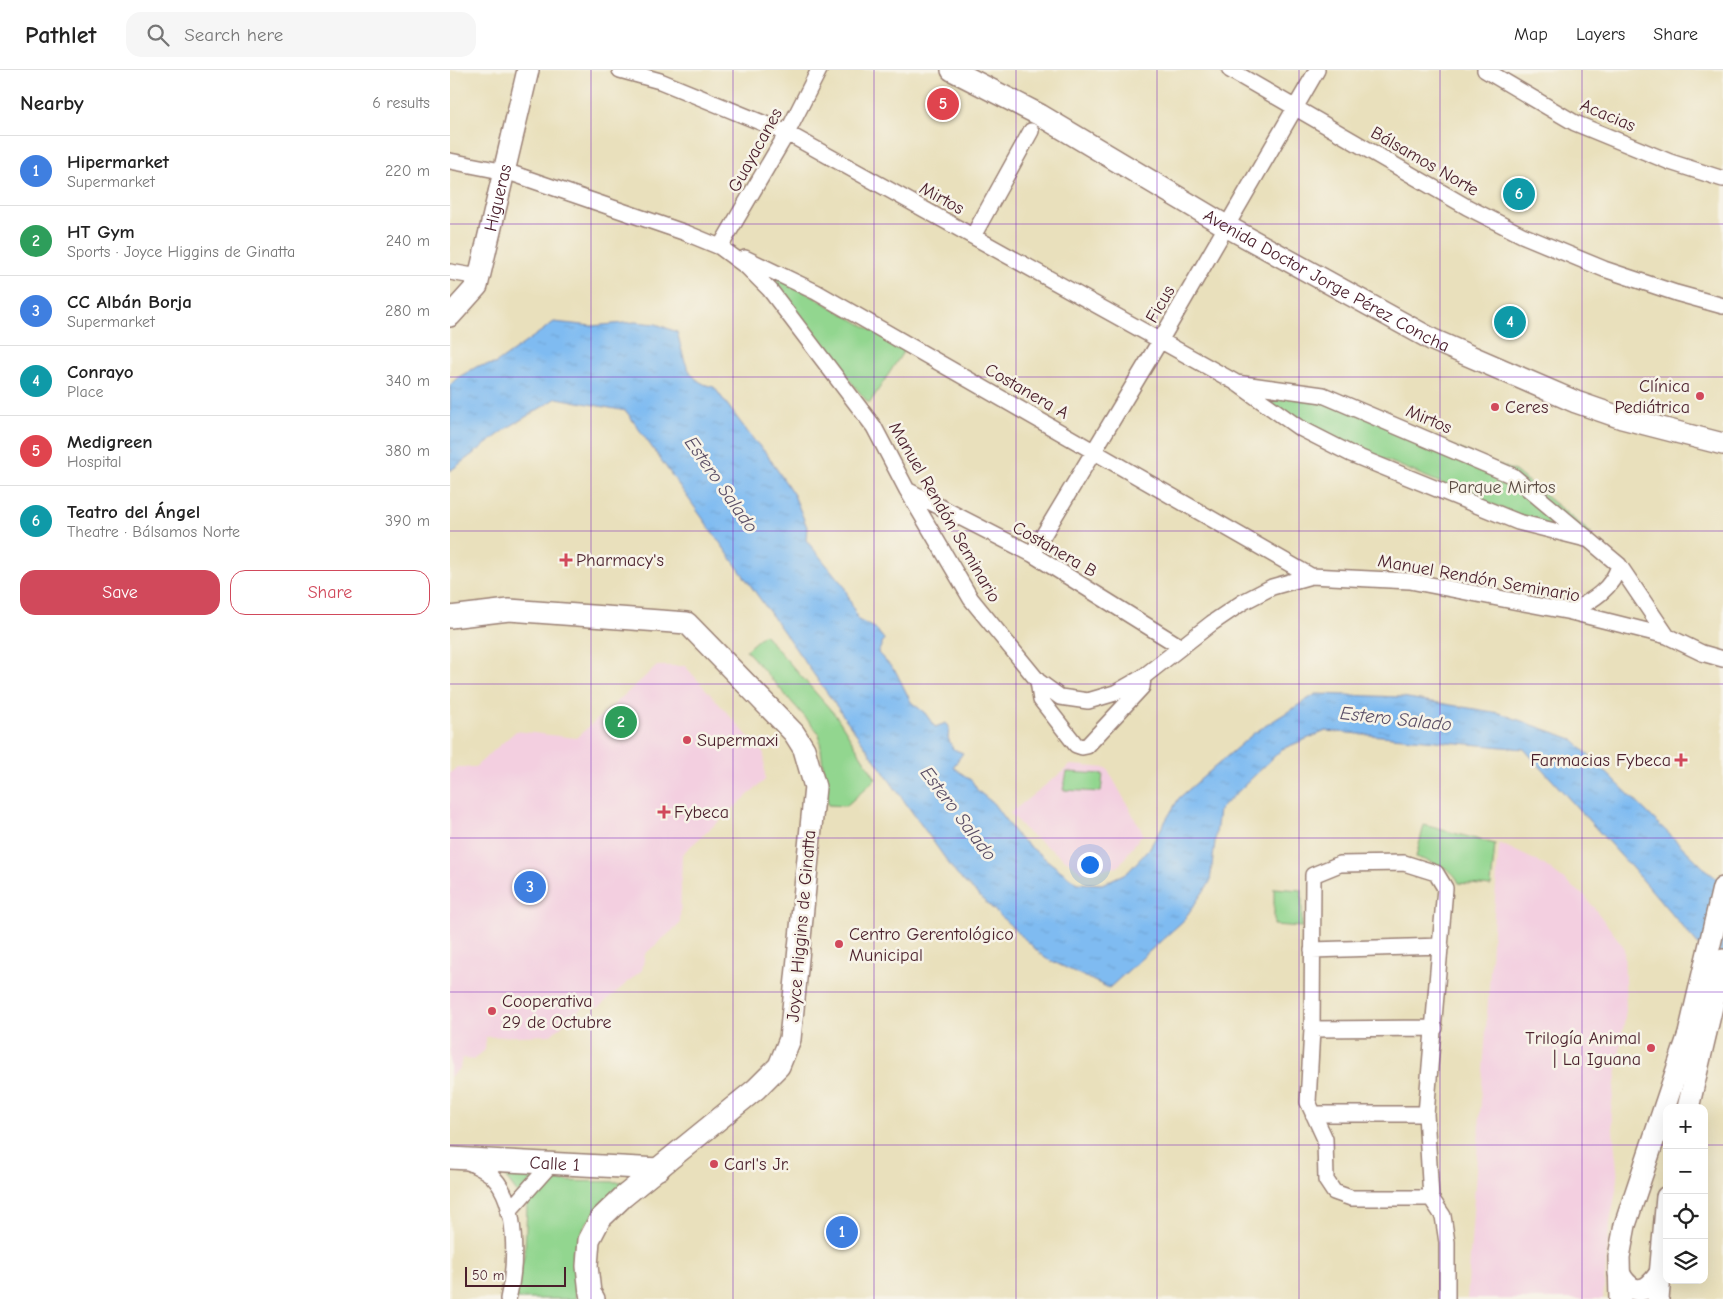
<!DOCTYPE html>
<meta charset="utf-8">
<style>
body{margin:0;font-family:"Comic Neue",sans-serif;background:#f6f6f6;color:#222}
.controls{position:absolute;right:15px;bottom:15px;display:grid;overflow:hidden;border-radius:10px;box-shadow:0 5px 20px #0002}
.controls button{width:45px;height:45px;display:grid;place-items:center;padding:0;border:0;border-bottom:1px solid #e0e0e0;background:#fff;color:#222;font:25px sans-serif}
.scale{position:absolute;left:15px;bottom:12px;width:101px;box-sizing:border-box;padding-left:5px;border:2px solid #4a1f2b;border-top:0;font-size:14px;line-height:18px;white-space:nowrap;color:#4a1f2b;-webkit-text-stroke:4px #f7f3e8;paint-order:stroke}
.you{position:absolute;left:639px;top:794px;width:18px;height:18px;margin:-12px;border:4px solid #fff;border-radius:50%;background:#1a73e8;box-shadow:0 0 0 8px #1a73e833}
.badge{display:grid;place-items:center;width:32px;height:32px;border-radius:50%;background:#d1495b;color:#fff;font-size:16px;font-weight:700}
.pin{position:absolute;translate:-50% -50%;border:2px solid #fff;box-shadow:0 1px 5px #0006}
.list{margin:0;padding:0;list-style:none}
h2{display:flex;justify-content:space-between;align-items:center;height:65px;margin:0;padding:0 20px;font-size:21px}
h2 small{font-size:16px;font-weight:400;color:#767676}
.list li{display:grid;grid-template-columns:32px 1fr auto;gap:15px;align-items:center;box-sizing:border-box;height:70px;padding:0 20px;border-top:1px solid #e0e0e0}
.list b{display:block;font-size:19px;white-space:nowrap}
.list p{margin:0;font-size:16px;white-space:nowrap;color:#767676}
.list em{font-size:16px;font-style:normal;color:#767676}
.actions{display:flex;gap:10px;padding:15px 20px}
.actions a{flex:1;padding:11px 0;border:1px solid #d1495b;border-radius:15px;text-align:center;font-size:18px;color:#d1495b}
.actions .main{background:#d1495b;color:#fff}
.icon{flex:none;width:28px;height:28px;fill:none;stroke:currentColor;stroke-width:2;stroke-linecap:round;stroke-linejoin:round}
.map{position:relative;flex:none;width:1273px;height:1229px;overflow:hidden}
header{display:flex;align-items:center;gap:30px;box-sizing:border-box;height:70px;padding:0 25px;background:#fff;border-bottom:1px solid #e0e0e0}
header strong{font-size:24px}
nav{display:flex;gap:28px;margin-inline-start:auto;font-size:18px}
.search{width:350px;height:45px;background:#f6f6f6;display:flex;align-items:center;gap:12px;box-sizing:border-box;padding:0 18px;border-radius:15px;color:#767676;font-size:19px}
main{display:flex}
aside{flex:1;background:#fff}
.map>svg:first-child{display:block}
.built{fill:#f3cfe0}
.green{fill:#92d68f;stroke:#6e7a5d}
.water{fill:url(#water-ripples);stroke:#646d8e}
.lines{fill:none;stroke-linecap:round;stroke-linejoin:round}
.street-casing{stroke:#9a8074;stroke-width:18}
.secondary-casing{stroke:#9a8074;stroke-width:24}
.street{stroke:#fff;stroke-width:15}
.secondary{stroke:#fff;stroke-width:21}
.grid{fill:none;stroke:#7b2cbf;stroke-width:1;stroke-opacity:0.55}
.poi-dot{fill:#d1495b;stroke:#f7f3e8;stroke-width:2}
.labels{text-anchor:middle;stroke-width:5;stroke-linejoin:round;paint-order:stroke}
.street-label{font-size:18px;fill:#4a1f2b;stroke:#f7f3e8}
.poi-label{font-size:18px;fill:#4a1f2b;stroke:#f7f3e8;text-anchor:start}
.park-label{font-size:18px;fill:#5c4d44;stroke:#f7f3e8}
.water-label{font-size:19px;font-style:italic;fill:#5a4e66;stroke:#f7f3e8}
</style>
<header>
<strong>Pathlet</strong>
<div class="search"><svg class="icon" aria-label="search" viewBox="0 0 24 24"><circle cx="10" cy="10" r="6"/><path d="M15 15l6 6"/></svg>Search here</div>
<nav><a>Map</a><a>Layers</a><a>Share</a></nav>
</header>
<main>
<aside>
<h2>Nearby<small>6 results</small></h2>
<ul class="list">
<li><span class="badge" style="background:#3f7fe0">1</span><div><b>Hipermarket</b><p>Supermarket</p></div><em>220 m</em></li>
<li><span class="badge" style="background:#2e9e5b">2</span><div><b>HT Gym</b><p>Sports · Joyce Higgins de Ginatta</p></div><em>240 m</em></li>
<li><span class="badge" style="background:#3f7fe0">3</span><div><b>CC Albán Borja</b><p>Supermarket</p></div><em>280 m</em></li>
<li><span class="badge" style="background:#0f9aa8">4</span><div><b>Conrayo</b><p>Place</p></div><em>340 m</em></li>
<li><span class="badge" style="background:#e0444e">5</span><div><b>Medigreen</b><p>Hospital</p></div><em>380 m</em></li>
<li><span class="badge" style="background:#0f9aa8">6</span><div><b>Teatro del Ángel</b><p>Theatre · Bálsamos Norte</p></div><em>390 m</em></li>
</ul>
<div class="actions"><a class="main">Save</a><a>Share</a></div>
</aside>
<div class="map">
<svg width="1273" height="1229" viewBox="0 0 1273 1229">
<defs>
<pattern id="water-ripples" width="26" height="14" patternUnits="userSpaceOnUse" patternTransform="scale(1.25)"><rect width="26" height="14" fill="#7fbbf1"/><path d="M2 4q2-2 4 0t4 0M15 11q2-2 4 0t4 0" fill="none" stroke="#6fa0cf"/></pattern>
</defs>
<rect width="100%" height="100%" fill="#f7f3e8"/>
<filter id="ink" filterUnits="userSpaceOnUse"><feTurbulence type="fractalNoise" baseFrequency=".02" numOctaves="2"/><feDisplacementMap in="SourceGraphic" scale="10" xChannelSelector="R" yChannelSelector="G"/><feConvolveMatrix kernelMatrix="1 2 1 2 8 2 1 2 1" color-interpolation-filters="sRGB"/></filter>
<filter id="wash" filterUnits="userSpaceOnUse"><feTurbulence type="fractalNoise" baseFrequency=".0096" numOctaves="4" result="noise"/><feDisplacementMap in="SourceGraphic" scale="20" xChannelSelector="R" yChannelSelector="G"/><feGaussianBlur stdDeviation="1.12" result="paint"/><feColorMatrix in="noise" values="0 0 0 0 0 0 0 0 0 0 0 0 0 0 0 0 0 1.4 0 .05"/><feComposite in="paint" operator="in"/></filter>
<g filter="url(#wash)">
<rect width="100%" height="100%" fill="#e9e0bc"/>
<path class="built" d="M 207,596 L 235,596 L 314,684 L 315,710 L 232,784 L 230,854 L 195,884 L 192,900 L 149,937 L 134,936 L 101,965 L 36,967 L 35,980 L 23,990 L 12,988 L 10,998 L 0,1007 L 0,703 L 7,697 L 25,697 L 66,661 L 126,668 Z
M 621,695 L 657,698 L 693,763 L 668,797 L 632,802 L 577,762 L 560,743 Z
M 1049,773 L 1093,794 L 1135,826 L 1174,877 L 1176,940 L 1161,1040 L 1168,1109 L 1159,1159 L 1153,1229 L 1017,1229 Z"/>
<path class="green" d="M 306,194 L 455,279 L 419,334 Z
M 785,312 L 873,325 L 1065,401 L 1142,464 L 1106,461 L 864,360 Z
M 314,564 L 387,647 L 426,709 L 396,736 L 378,735 L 369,663 L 296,580 Z
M 617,702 L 653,704 L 651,722 L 613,720 Z
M 974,755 L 1045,774 L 1041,816 L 1009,813 C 1002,796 982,793 966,787 Z
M 824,818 L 852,820 L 852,857 L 824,855 Z
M 54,1105 L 85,1108 L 68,1124 Z
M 97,1111 L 179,1112 L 136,1153 L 123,1181 L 126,1229 L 61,1229 L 68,1213 L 75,1180 L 77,1135 Z"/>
<path class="water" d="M 104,252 L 142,256 L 185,252 L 206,254 L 227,262 C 234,286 235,312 264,317 L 303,369 L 316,383 L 344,425 L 357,457 L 356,470 L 394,516 L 408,550 L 425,558 L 434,569 L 428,583 L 446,602 L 461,632 L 475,643 L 485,657 L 496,653 L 499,659 L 498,668 L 503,679 L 513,683 L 503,697 L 522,711 L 528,721 L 543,733 L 568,767 L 602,794 L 627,813 L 652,814 L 678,802 L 699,779 L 729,728 L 804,663 L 866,624 L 952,627 L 1049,643 L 1122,669 L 1254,798 L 1273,814 L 1273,904 L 1192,809 L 1074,679 L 876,661 L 832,679 L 769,740 L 760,812 L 733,851 L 659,918 L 595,888 L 507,805 L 176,341 L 107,328 L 59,357 L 0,401 L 0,315 L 7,308 L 28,296 L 45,294 Z"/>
</g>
<g filter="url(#ink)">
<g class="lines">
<defs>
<path id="street" d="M 170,0 L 210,11 L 337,63 L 785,312 L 848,357 L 901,384 L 1068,452 L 1136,469
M 780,0 L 1017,137 L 1072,165 L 1154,199 L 1226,223 L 1273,236
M 1035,0 L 1125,53 L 1220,92 L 1273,109
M 0,91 L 61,103 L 236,163 L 270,177 L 297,197 L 320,220 L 424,357 L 457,420 L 521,529 L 588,611 L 610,627 L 638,631 L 665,623 L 693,607 L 762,553 L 793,532 L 822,517 L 861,506 L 960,511 L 1121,542 L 1217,566 L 1252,583 L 1273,589
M 523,166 L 581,61
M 270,177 L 337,63 L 369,0
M 295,188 L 366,222 L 861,506
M 0,202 L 29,207
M 786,313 L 873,325 L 1063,406 L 1169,495 L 1217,566
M 457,420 L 582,484 L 731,577
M 582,484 L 710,271 L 867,0
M 1121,542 C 1141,531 1163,519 1169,495
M 588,611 L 591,630 L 626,675 L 632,677 L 637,676 L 692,617 L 693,607
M 862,880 L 991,876
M 862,959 L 985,958
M 863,1044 L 976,1044
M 17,1091 C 25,1096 37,1100 43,1107 C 69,1133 66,1197 58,1229
M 981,1128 L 901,1128 L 884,1122 L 876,1110 L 875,1069 L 858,1032 L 862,959 L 863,805 L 890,794 L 954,793 L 986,803 L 995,818 L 976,1044 L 981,1128 L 993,1146 L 997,1172 L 997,1229
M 58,1142 L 101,1094"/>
<g id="secondary">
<path id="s1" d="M 502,0 L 590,45 L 776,156 L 983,270 L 1126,332 L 1172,348 L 1273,374"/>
<path id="s2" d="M 0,246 L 27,216 L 78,0"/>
<path d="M 0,547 L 59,540 L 237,553 L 344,663 L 354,679 L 365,717 L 340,969 L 329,996 L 306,1019 L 173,1127 L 150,1149 L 139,1170 L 137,1196 L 140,1223 L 144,1229"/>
<path d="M 1238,1038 L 1273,890"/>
<path id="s3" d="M 0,1088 L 209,1099"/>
<path d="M 1169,1203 C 1181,1225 1195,1225 1209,1205"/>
<path d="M 1170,1229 L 1169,1187 L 1175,1155 L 1239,964 L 1273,818"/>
<path d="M 1208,1229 L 1217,1127"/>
</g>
</defs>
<use href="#street" class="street-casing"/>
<use href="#secondary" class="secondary-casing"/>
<use href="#street" class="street"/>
<use href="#secondary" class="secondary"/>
</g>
</g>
<path class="grid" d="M 141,0 L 141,1229M 283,0 L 283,1229M 424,0 L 424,1229M 566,0 L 566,1229M 707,0 L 707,1229M 849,0 L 849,1229M 990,0 L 990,1229M 1132,0 L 1132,1229M 0,154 L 1273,154M 0,307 L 1273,307M 0,461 L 1273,461M 0,614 L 1273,614M 0,768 L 1273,768M 0,922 L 1273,922M 0,1075 L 1217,1075M 1254,1075 L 1273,1075"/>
<g class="poi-dot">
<circle cx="1250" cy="326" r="5"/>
<circle cx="1045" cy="337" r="5"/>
<path d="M113.5 482.5h5v5h5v5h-5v5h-5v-5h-5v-5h5z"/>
<circle cx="237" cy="670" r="5"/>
<path d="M1228.5 682.5h5v5h5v5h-5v5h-5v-5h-5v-5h5z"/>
<path d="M211.5 734.5h5v5h5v5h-5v5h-5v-5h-5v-5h5z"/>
<circle cx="389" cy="874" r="5"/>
<circle cx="42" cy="941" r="5"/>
<circle cx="1201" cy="978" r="5"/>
<circle cx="264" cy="1094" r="5"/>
</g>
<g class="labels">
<g class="street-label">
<text transform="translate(1158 45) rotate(23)" y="6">Acacias</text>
<text transform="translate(305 80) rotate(-61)" y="6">Guayacanes</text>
<text transform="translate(975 91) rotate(30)" y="6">Bálsamos Norte</text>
<text dy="6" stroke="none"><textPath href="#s2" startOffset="131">Higueras</textPath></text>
<text transform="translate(492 128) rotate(29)" y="6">Mirtos</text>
<text dy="6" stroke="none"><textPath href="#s1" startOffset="430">Avenida Doctor Jorge Pérez Concha</textPath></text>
<text transform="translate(710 234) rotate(-60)" y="6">Ficus</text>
<text transform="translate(577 321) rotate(30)" y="6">Costanera A</text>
<text transform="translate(979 349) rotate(23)" y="6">Mirtos</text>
<text transform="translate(495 442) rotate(60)" y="6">Manuel Rendón Seminario</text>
<text transform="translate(605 479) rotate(30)" y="6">Costanera B</text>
<text transform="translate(1029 508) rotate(10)" y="6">Manuel Rendón Seminario</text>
<text transform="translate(351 856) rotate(-85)" y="6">Joyce Higgins de Ginatta</text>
<text dy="6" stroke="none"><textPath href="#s3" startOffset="105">Calle 1</textPath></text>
</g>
<g class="poi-label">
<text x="1240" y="322" text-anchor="end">Clínica<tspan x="1240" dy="21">Pediátrica</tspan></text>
<text x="1055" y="343">Ceres</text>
<text x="126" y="496">Pharmacy's</text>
<text x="247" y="676">Supermaxi</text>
<text x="1221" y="696" text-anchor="end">Farmacias Fybeca</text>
<text x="224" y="748">Fybeca</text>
<text x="399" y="870">Centro Gerentológico<tspan x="399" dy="21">Municipal</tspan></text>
<text x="52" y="937">Cooperativa<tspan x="52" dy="21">29 de Octubre</tspan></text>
<text x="1191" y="974" text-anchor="end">Trilogía Animal<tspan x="1191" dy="21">| La Iguana</tspan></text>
<text x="274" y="1100">Carl's Jr.</text>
</g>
<g class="park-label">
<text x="1052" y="423">Parque Mirtos</text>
</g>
<g class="water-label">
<text transform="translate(272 414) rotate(55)" y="7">Estero Salado</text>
<text transform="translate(946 648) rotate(6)" y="7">Estero Salado</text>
<text transform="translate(509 743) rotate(53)" y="7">Estero Salado</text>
</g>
</g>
</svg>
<div class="controls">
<button>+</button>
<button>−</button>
<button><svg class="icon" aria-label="locate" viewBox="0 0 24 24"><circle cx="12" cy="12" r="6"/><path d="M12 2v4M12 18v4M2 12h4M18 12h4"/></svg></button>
<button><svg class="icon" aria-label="layers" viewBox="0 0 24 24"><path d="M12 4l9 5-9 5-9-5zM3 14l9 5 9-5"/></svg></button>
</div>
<div class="scale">50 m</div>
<div class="you"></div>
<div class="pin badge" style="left:392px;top:1162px;background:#3f7fe0">1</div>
<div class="pin badge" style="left:171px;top:652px;background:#2e9e5b">2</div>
<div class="pin badge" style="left:80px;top:817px;background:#3f7fe0">3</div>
<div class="pin badge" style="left:1060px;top:252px;background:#0f9aa8">4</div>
<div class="pin badge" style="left:493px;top:34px;background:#e0444e">5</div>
<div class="pin badge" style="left:1069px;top:124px;background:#0f9aa8">6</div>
</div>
</main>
